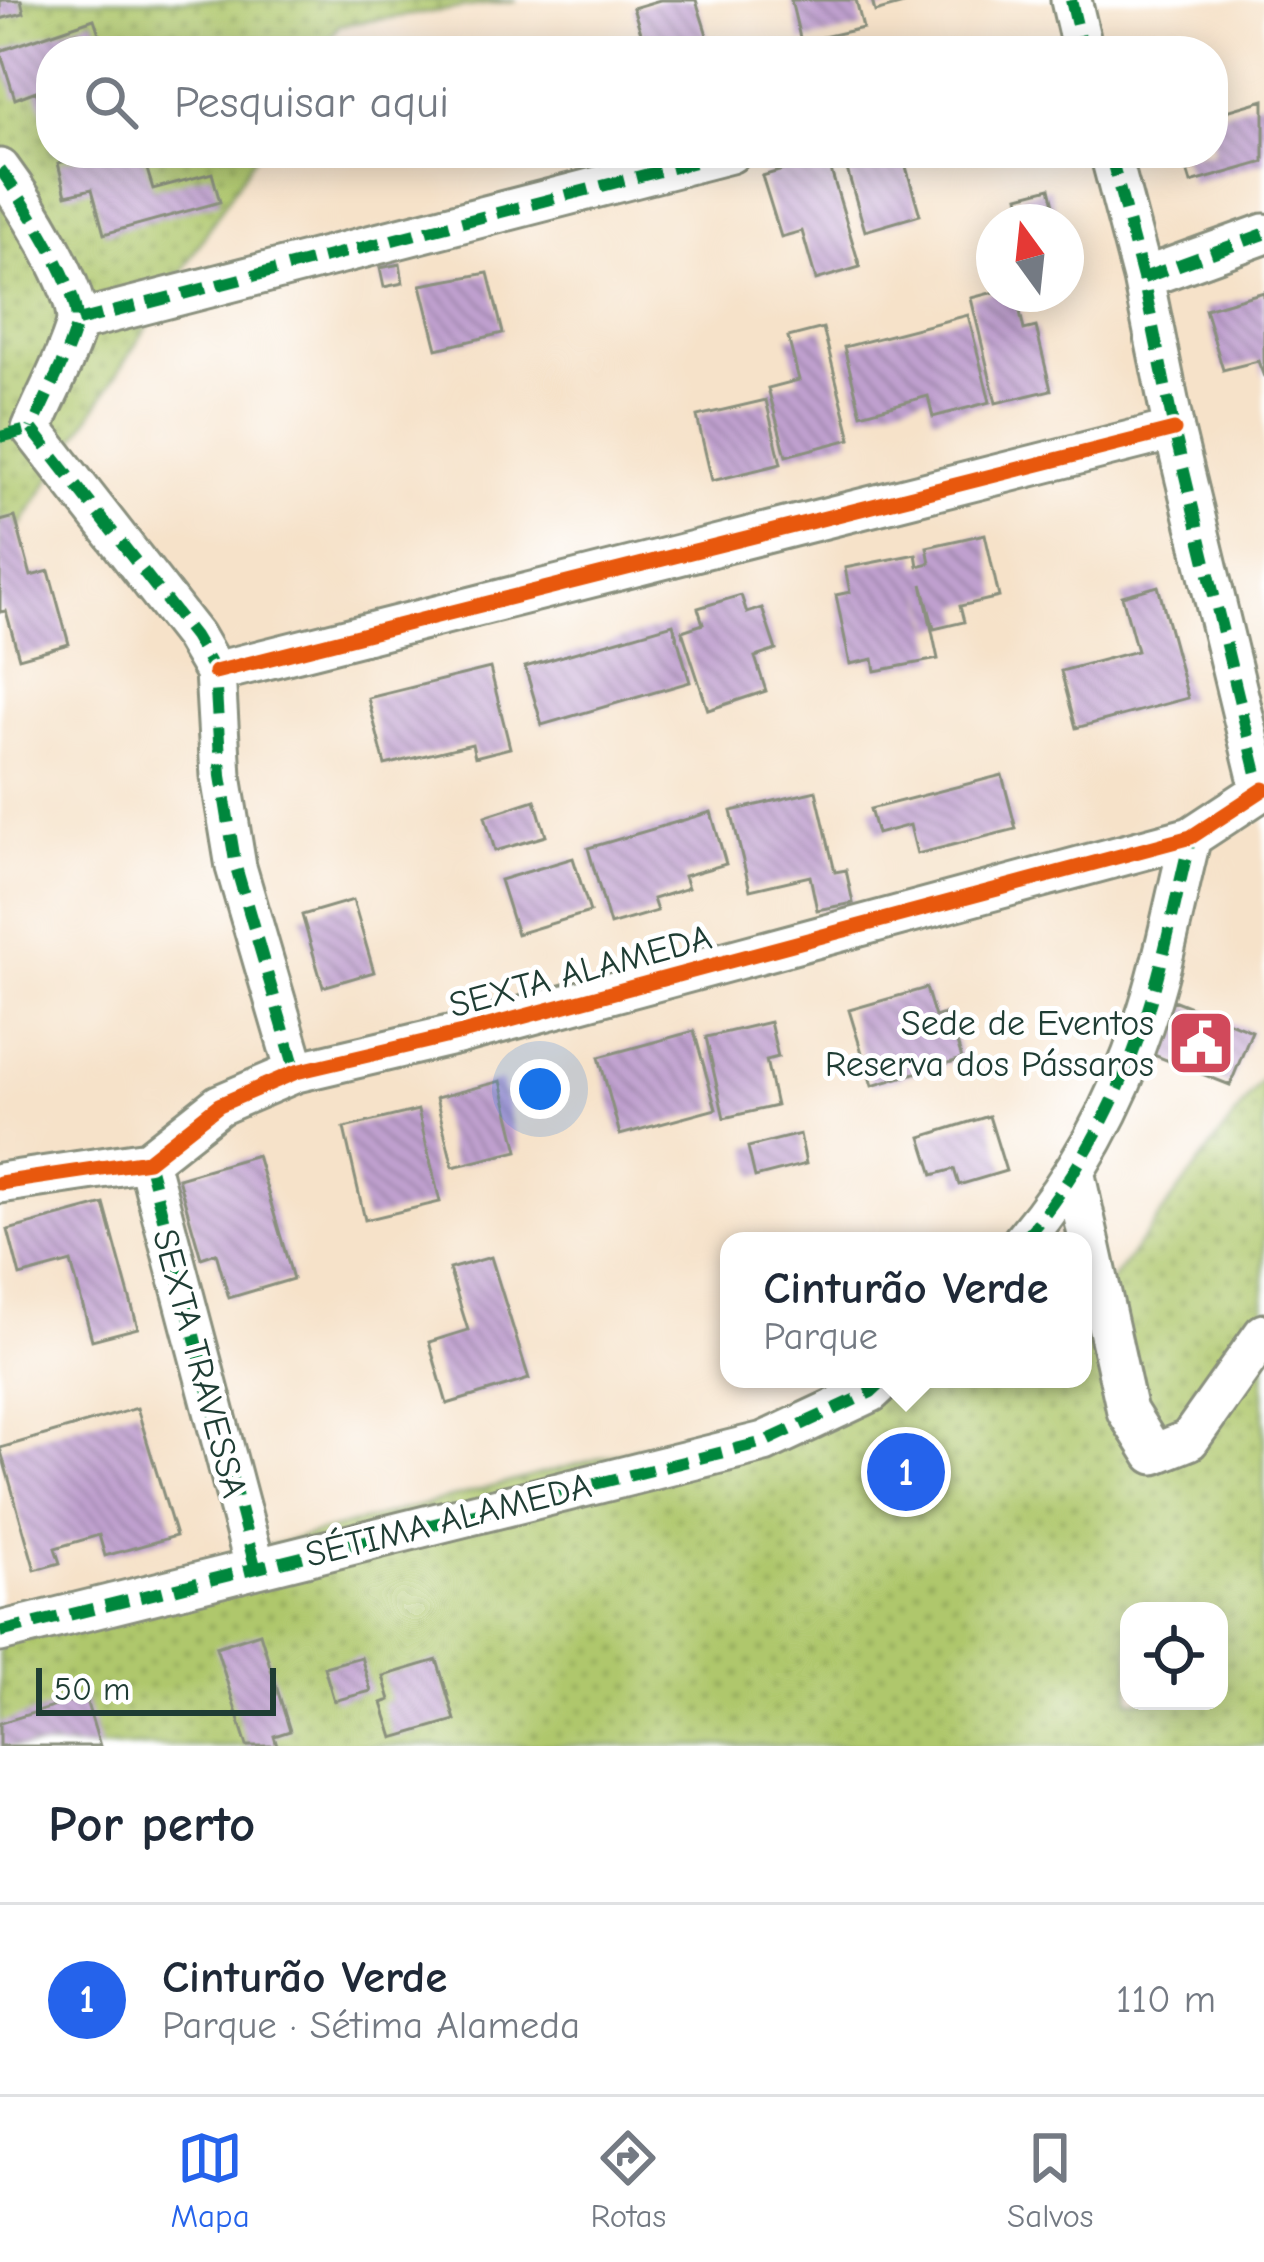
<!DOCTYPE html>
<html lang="pt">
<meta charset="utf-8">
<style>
body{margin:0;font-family:"Comic Neue",sans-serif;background:#f6f6f7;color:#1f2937}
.controls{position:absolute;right:36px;bottom:36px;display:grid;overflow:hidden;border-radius:24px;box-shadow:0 6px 30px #0003}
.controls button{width:108px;height:108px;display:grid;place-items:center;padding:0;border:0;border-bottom:3px solid #e0e1e3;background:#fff;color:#1f2937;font:60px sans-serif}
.compass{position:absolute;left:976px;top:204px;width:108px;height:108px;border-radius:50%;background:#fff;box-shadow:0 6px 30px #0003;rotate:345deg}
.scale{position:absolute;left:36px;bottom:30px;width:240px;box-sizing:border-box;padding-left:12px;border:6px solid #1f3d34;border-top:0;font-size:33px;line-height:42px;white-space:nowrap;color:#1f3d34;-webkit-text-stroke:9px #fff;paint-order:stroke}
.you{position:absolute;left:540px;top:1089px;width:42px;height:42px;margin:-30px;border:9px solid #fff;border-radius:50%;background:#1a73e8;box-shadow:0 0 0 18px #1a73e833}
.badge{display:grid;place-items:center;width:78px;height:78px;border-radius:50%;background:#2563eb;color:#fff;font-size:39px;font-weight:700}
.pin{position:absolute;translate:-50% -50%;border:6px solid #fff;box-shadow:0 3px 12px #0006}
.popup{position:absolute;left:720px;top:1232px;width:372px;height:156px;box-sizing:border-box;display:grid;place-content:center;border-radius:24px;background:#fff;filter:drop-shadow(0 3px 9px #0005);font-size:39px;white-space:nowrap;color:#747a83}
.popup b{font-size:45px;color:#1f2937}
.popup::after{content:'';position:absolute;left:50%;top:100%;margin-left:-24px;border:24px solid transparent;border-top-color:#fff}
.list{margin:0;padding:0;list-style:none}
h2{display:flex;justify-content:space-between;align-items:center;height:156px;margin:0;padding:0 48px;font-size:51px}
h2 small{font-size:39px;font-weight:400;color:#747a83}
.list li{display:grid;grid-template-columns:78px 1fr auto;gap:36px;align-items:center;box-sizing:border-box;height:192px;padding:0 48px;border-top:3px solid #e0e1e3}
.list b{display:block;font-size:45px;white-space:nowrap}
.list p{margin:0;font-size:39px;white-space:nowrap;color:#747a83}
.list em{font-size:39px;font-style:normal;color:#747a83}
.icon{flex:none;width:66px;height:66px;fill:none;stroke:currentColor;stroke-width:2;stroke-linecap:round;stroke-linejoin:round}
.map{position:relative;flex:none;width:1264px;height:1746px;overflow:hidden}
.search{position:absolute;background:#fff;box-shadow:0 6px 30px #0003;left:36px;right:36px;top:36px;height:132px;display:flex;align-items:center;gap:30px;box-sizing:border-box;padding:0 42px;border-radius:48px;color:#747a83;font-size:45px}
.sheet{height:348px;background:#fff}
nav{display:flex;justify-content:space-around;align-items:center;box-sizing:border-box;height:168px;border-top:3px solid #e0e1e3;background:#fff;font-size:33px;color:#747a83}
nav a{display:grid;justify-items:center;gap:6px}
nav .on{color:#2563eb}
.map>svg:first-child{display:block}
.park{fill:url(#park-dots);stroke:#678250;stroke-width:3;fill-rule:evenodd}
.building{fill:url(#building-back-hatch)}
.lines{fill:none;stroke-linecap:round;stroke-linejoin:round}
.street-casing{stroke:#8a907e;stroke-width:45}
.street{stroke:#fff;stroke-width:39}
.quiet{stroke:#00873e;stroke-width:12;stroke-dasharray:24 12;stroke-linecap:butt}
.cycleway-casing{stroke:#fff;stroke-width:22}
.cycleway{stroke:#e8590c;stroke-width:15}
.labels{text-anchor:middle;stroke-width:10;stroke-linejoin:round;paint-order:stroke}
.street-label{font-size:36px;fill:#1f3d34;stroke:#fff}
.poi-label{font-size:36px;fill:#1f3d34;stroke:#fff;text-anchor:end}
</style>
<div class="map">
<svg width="1264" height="1746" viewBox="0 0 1264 1746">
<defs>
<pattern id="park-dots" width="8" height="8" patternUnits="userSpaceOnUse" patternTransform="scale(3)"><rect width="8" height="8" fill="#afc76c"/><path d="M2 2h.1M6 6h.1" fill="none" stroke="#8ea35a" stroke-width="1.8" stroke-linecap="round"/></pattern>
<pattern id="building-back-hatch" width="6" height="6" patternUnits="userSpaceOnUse" patternTransform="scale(3)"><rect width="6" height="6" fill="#c0a0cf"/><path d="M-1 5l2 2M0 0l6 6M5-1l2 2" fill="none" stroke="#9b84a9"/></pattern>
</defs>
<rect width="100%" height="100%" fill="#fff"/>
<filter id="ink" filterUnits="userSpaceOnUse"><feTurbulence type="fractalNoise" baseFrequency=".00833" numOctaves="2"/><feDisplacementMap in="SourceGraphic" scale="24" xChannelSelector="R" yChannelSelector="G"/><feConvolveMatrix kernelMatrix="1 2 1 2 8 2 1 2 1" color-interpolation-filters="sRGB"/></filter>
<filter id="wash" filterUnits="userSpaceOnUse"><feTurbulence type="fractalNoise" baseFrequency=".004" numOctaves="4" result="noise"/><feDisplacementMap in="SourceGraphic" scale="48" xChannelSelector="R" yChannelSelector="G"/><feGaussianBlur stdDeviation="2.7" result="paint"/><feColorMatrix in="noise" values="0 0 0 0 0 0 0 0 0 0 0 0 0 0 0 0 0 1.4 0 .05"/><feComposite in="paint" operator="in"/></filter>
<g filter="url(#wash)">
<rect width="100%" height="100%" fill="#f6e2c9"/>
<path class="park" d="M 0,0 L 517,0 L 339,25 L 322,51 L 51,51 L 51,153 L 257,153 L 0,558 Z
M 1264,1077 L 1264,1746 L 0,1746 L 0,1617 L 899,1379 L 1083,1379 L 1083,1319 ZM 1129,1611 L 1219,1611 L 1219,1701 L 1129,1701 Z"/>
<g id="blocks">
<path class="building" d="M 0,0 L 21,0 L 24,13 L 0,19 Z
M 660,0 L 696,0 L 712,51 L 647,51 L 633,8 Z
M 791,0 L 856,0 L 863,28 L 801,42 Z
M 872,0 L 914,0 L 914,1 L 875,12 Z
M 94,19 L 105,51 L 51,51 L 50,132 L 36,91 L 15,99 L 0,51 Z
M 1264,100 L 1264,162 L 1191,183 L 1182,153 L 1213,153 L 1213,115 Z
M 97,153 L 142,153 L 153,189 L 212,173 L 220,202 L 104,234 L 92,189 L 66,195 L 58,163 Z
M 863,153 L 902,153 L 920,215 L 865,231 L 844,159 Z
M 827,157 L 860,267 L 816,280 L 802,231 L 781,237 L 762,176 Z
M 1050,188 L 1058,222 L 1026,222 L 1019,196 Z
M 400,264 L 403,283 L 384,287 L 380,268 Z
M 488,273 L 503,333 L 437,349 L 421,285 Z
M 994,292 L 1016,294 L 1024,330 L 1036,327 L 1051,390 L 996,403 L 971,298 Z
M 1264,292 L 1264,377 L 1258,361 L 1223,370 L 1205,309 Z
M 968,315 L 990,402 L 933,417 L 928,396 L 861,414 L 844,347 Z
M 823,328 L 851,439 L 786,456 L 768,388 L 799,380 L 788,337 Z
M 766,400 L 781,464 L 712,481 L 697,416 Z
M 15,517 L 31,576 L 49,571 L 69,644 L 19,658 L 6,611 L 0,612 L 0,521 Z
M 985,534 L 999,597 L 960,606 L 964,622 L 934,629 L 922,584 L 938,659 L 875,671 L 873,659 L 850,664 L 836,595 L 850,592 L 845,568 L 916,554 L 918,566 L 930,563 L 927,547 Z
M 1158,586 L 1188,698 L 1076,728 L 1061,671 L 1137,651 L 1122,596 Z
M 741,595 L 747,613 L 762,608 L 776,650 L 755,657 L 766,691 L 708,710 L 682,631 L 703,624 L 698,608 Z
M 673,624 L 690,682 L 542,725 L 525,667 Z
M 490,668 L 510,748 L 475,757 L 472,744 L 385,765 L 368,698 Z
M 1002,775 L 1016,829 L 917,854 L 910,825 L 877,834 L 870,809 Z
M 816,791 L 835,872 L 846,870 L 853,903 L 817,910 L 810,876 L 750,890 L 731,811 Z
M 535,800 L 546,836 L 495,851 L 485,816 Z
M 711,812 L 726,864 L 684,876 L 688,888 L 653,899 L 657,911 L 610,925 L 588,848 Z
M 573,858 L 590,912 L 517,934 L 500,880 Z
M 353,900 L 374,972 L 323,987 L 302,915 Z
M 926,988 L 935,1017 L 948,1013 L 962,1059 L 872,1086 L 849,1010 Z
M 1173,1000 L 1252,1031 L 1230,1085 L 1151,1054 Z
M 770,1022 L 778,1057 L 766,1060 L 776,1106 L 724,1118 L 706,1037 Z
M 694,1031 L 716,1109 L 620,1135 L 599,1057 Z
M 501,1081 L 518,1151 L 453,1167 L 436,1098 Z
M 418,1110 L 440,1202 L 365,1220 L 344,1128 Z
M 989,1116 L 1006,1171 L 959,1185 L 954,1169 L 933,1175 L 921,1137 Z
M 800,1134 L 806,1164 L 755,1177 L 748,1147 Z
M 257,1155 L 293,1279 L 229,1298 L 216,1253 L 201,1258 L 178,1178 Z
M 104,1204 L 138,1328 L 92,1340 L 71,1262 L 20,1276 L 8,1230 Z
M 491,1257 L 529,1379 L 447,1404 L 429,1342 L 468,1330 L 449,1269 Z
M 137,1408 L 176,1536 L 105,1556 L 99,1535 L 55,1548 L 60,1563 L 35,1570 L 0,1448 Z
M 260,1633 L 290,1731 L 274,1736 L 277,1746 L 247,1746 L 216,1647 Z
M 361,1657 L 371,1691 L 334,1701 L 324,1667 Z
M 437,1660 L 455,1720 L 393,1738 L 382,1703 L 390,1700 L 383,1676 Z
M 85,1697 L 100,1746 L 0,1746 L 0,1723 Z"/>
</g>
</g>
<g filter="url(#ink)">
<use href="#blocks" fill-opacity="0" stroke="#8a907e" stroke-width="3"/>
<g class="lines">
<defs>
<path id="street" d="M 1071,0 L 1083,51
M 1110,153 L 1143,278 L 1174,430 L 1261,790
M 0,169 C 20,196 84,293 76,326 C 66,360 46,395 32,429
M 1143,278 L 1264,234
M 78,321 L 730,153
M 32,429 L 194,636 L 215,672 L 221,776 L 236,867 L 296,1072
M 215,672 L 1174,430
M 148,1161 L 255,1566
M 1074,1171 L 1127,1411 L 1154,1454 L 1189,1440 L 1264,1334
M 0,1183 L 148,1161 L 219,1105 L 296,1072 L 462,1033 L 1191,837 L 1264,789
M 1023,1241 C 1076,1178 1117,1103 1143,1025 C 1164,964 1175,899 1191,837
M 0,1632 L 764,1442 L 871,1392 L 885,1379"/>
</defs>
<use href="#street" class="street-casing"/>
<use href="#street" class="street"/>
<path class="quiet" d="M 1071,0 L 1083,51
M 1110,153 L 1143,278 L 1174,430 L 1261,790
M 0,169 C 20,196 84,293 76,326 C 66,360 46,395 32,429
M 1143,278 L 1264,234
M 78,321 L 730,153
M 32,429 L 194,636 L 215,672 L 221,776 L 236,867 L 296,1072
M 0,437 L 32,429
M 148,1161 L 255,1566
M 1023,1241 C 1076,1178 1117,1103 1143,1025 C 1164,964 1175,899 1191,837 L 1184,839
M 0,1632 L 764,1442 L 871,1392 L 885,1379"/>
<defs>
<path id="cycleway" d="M 215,672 L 1174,430
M 0,1183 L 148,1161 L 219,1105 L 296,1072 L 462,1033 L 1191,837 L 1264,789"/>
</defs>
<use href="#cycleway" class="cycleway-casing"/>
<use href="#cycleway" class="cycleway"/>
</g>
</g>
<defs>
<symbol id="civic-square" viewBox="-11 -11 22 22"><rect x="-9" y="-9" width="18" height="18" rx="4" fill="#d1495b" stroke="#fff"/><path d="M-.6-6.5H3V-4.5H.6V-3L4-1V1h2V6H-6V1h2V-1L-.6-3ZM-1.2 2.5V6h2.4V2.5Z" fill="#fff"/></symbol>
</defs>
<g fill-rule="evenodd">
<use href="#civic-square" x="1163" y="1005" width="76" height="76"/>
</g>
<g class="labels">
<g class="street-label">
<text transform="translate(580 970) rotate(-15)" y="13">SEXTA ALAMEDA</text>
<text transform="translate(201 1363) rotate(75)" y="13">SEXTA TRAVESSA</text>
<text transform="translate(448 1519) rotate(-14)" y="13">SÉTIMA ALAMEDA</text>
</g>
<g class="poi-label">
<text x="1154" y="1035">Sede de Eventos<tspan x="1154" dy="41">Reserva dos Pássaros</tspan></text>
</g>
</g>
</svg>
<div class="controls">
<button><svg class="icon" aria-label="locate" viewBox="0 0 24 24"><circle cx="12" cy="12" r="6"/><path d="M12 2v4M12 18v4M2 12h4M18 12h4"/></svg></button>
</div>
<svg class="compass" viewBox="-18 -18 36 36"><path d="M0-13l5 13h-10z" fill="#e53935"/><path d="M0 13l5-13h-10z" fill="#747a83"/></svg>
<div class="scale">50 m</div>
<div class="you"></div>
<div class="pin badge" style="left:906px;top:1472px">1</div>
<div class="popup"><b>Cinturão Verde</b>Parque</div>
<div class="search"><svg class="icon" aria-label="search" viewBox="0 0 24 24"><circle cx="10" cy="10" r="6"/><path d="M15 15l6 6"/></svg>Pesquisar aqui</div>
</div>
<section class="sheet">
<h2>Por perto<small></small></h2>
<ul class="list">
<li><span class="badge">1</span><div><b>Cinturão Verde</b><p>Parque · Sétima Alameda</p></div><em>110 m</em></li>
</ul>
</section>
<nav>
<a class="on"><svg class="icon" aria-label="map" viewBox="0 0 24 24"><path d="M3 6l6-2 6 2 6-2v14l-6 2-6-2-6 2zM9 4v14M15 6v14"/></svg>Mapa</a>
<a><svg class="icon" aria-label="directions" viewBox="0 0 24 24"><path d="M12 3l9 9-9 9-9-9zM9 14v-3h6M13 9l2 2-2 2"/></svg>Rotas</a>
<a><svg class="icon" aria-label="saved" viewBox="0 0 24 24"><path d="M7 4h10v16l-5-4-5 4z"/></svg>Salvos</a>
</nav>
